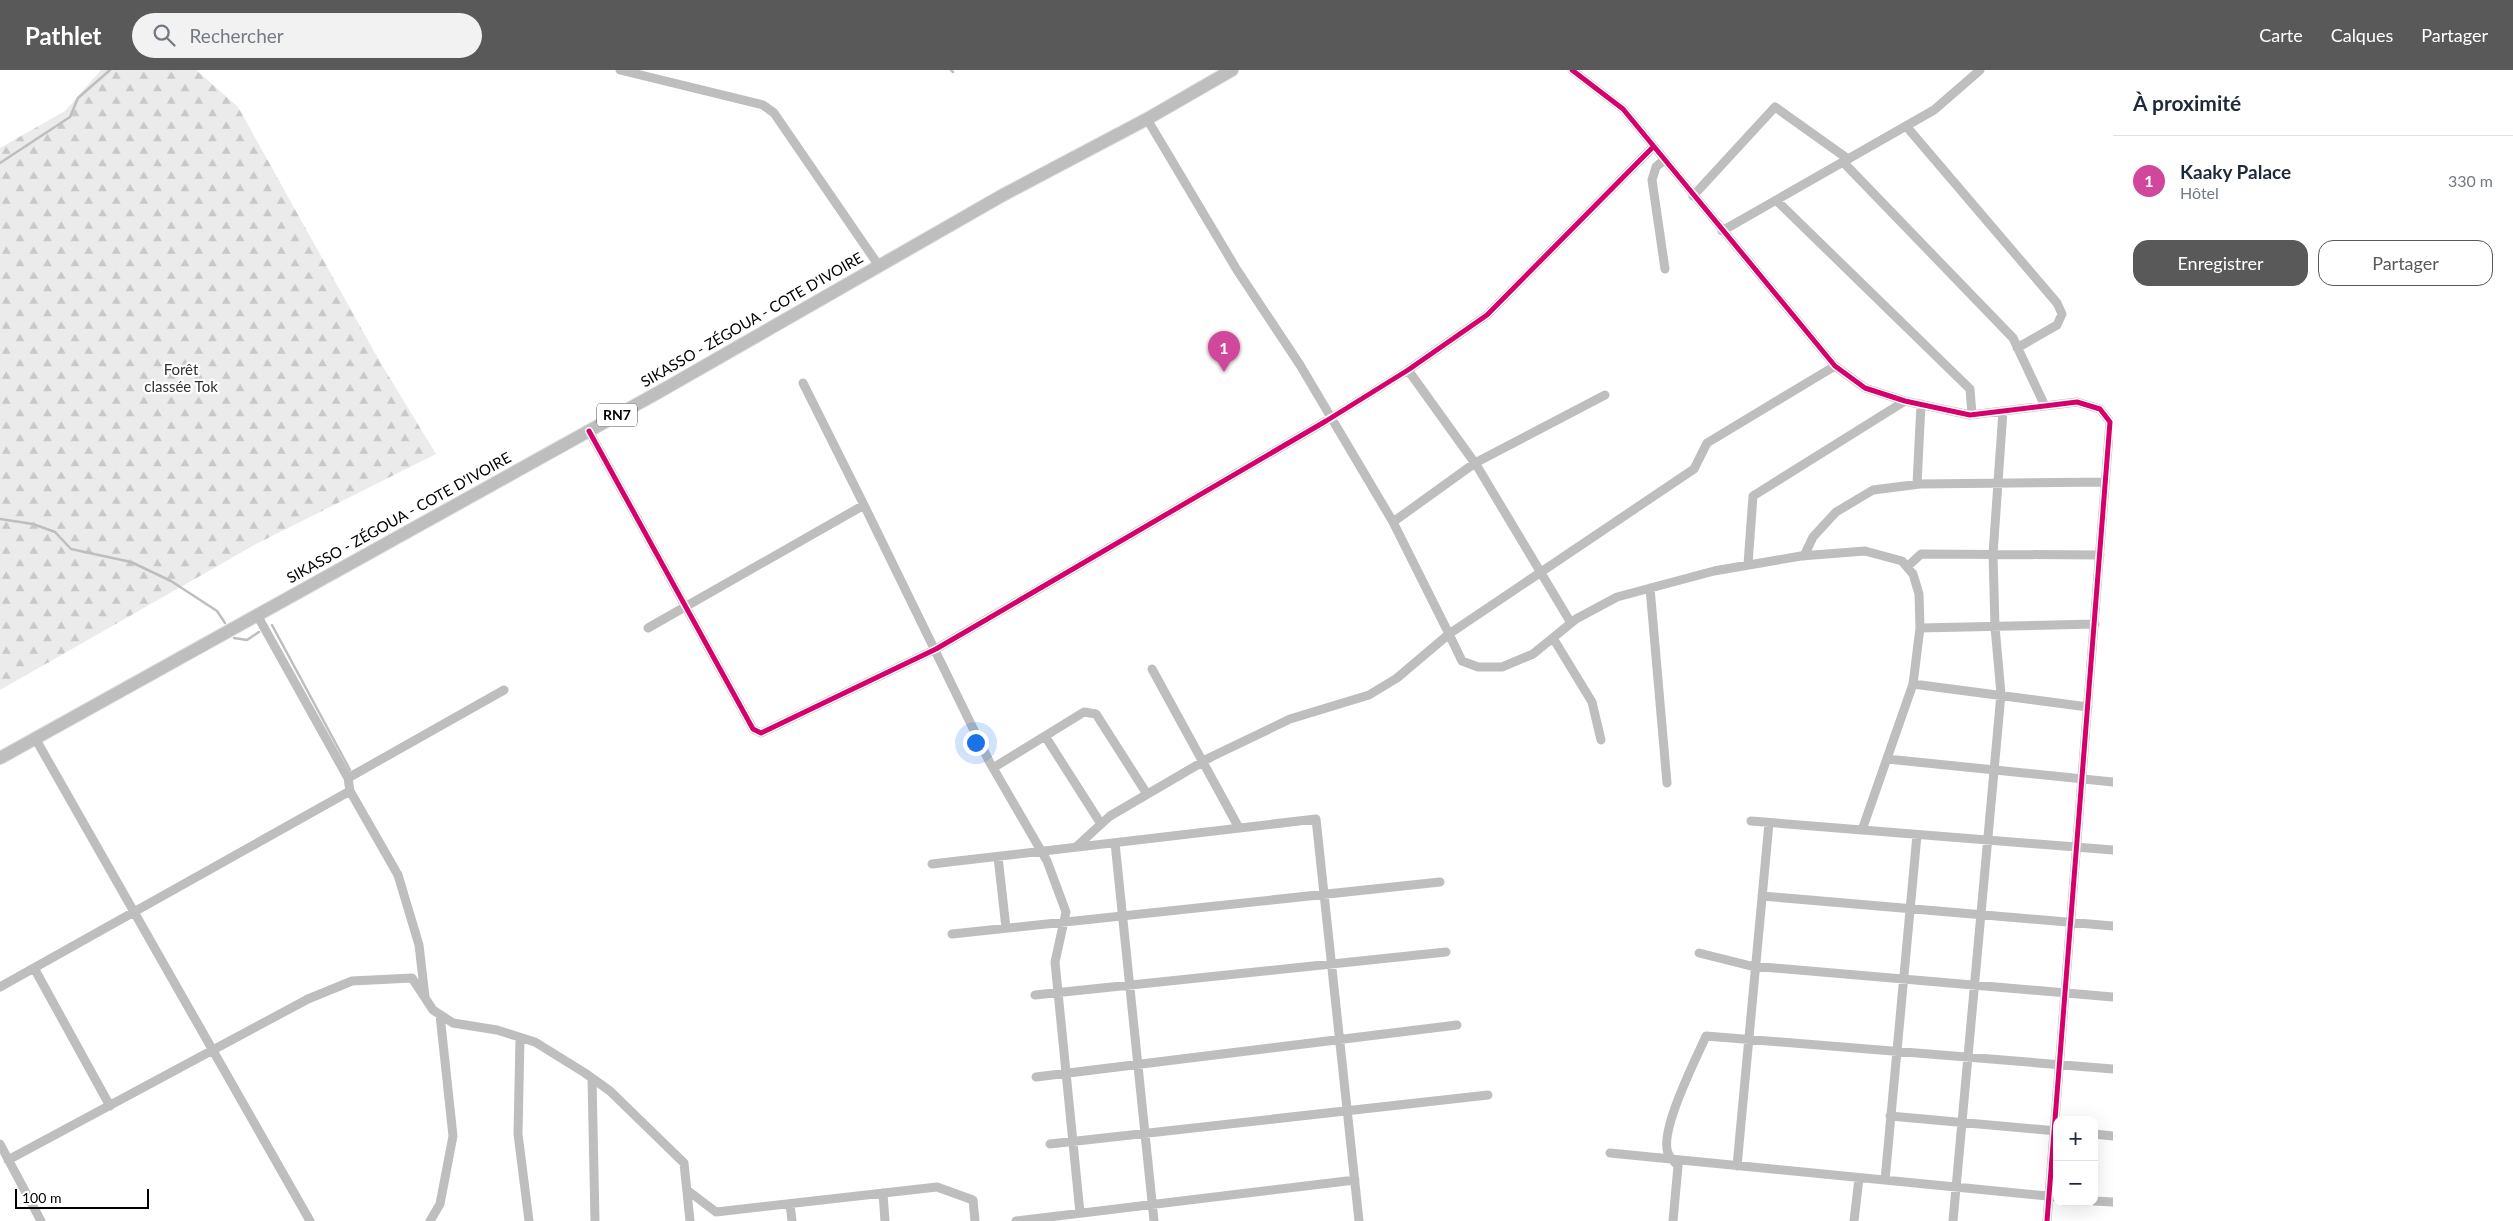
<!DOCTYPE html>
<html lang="fr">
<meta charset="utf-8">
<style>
body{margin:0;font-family:Lato,sans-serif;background:#f2f2f3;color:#1f2937}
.controls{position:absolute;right:15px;bottom:15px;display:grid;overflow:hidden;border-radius:10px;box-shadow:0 5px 20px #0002}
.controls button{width:45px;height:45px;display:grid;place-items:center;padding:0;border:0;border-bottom:1px solid #e0e1e3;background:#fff;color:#1f2937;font:25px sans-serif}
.scale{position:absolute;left:15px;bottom:12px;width:134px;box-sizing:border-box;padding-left:5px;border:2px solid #000;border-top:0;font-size:14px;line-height:18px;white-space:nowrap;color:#000;-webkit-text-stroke:4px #fff;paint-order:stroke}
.you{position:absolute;left:975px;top:672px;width:18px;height:18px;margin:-12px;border:4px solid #fff;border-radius:50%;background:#1a73e8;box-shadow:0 0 0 8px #1a73e833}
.badge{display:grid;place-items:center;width:32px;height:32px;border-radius:50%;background:#595959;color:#fff;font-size:16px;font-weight:700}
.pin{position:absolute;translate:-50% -41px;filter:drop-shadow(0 1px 2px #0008)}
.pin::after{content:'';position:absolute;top:26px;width:18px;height:15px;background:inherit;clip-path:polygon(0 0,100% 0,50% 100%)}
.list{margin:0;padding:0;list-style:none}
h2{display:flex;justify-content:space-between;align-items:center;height:65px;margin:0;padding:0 20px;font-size:21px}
h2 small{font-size:16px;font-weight:400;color:#747a83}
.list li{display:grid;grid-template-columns:32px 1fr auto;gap:15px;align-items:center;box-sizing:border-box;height:90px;padding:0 20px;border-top:1px solid #e0e1e3}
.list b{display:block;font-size:19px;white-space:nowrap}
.list p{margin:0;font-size:16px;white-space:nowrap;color:#747a83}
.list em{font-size:16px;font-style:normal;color:#747a83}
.actions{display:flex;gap:10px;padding:15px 20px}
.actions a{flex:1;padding:11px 0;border:1px solid #595959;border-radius:15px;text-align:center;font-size:18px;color:#595959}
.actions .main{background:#595959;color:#fff}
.icon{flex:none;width:28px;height:28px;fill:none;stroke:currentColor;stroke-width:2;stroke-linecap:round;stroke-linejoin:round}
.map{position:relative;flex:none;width:2113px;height:1151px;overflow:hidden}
header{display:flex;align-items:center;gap:30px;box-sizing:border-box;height:70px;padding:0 25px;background:#595959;color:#fff}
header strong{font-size:24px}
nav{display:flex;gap:28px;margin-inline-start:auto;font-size:18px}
.search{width:350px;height:45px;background:#f2f2f3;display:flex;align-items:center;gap:12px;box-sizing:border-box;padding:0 18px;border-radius:28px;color:#747a83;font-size:19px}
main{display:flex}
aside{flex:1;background:#fff}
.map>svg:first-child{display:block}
.forest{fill:url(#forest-firs)}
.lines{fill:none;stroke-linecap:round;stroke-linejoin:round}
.stream{stroke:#bebebe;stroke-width:2.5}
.highway-casing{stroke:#dbdbdb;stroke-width:14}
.minor{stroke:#bebebe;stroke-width:9}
.highway{stroke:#bebebe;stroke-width:12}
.cycleway-casing{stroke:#fff;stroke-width:8}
.cycleway{stroke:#d6006c;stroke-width:5}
.labels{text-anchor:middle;stroke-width:4.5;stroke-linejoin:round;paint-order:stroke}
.shield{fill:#fff;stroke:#4c4c4c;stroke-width:1}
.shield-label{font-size:14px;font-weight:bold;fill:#000}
.street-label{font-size:15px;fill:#000;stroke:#fff}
.park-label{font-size:15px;fill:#323232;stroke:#fff}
</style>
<header>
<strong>Pathlet</strong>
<div class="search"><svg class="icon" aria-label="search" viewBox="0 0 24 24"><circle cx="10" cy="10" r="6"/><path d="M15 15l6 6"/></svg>Rechercher</div>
<nav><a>Carte</a><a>Calques</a><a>Partager</a></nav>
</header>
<main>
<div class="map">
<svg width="2113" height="1151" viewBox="0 0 2113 1151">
<defs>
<pattern id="forest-firs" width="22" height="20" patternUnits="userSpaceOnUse" patternTransform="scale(1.25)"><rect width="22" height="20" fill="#ebebeb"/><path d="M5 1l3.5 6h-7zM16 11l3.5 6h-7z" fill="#c8c8c8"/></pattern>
</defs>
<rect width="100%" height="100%" fill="#fff"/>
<path class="forest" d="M 101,0 L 196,0 L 238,37 L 380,292 L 436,384 L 256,474 L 0,620 L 0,78 L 65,41 Z"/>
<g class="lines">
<path class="stream" d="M 951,0 L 953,2
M 0,93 L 70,47 L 78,28 L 110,0
M 0,449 L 33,454 L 55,462 L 71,479 L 131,492 L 171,511 L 217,541 L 225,553
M 272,555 L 350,700
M 234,568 L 247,570 L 259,562"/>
<defs>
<path id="highway" d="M 0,688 L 659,322 L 1003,125 L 1147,49 L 1232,0"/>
</defs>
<use href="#highway" class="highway-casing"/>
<path class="minor" d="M 620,0 L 763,35 L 774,43 L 879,196
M 1572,0 L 1623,39 L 1835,296 L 1865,318 L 1905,331 L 1970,345 L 2077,332 L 2100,339 L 2110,352 L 2047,1151
M 1906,56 L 2057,233 L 2062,244 L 2057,255 L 2017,278
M 1664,90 L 1656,97 L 1652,110 L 1665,199
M 1843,92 L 2013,268 L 2045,336
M 1693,126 L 1775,37 L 1848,89
M 1776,130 L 1970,319 L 1972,344
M 1722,161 L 1934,40 L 1980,0
M 1835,296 L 1707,373 L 1694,399 L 1449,564 L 1462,591 L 1478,597 L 1502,597 L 1533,584 L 1576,549 L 1617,527 L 1714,501 L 1801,486 L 1865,481 L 1902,491 L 1913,504 L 1919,524 L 1920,558 L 1913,614 L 1862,760
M 1408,300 L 1477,396 L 1571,553
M 803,313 L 864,435
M 589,361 L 753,659 L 761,663 L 936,579 L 1326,351 L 1408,300 L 1487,245 L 1653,77
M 1917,414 L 1921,334
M 1393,452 L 1475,393 L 1605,325
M 1804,486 L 1813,467 L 1836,442 L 1873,420 L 1920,414 L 2105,412
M 1748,494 L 1753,426 L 1905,331
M 1907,497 L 1921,484 L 2100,485
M 1650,518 L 1667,713
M 648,558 L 864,435 L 989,691 L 1047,791 L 1066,842 L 1055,892 L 1080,1143
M 1920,558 L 2095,554
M 1553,568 L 1592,632 L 1601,670
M 1152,599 L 1239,758
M 1913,614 L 2088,637
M 1045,666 L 1101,754
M 35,668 L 310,1151
M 1887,689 L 2113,712
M 993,698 L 1084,642 L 1096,644 L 1147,724
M 348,708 L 504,620
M 350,721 L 398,805 L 419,875 L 425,927
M 1751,751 L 2113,780
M 1115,773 L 1154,1151
M 1076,777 L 1110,746 L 1211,687 L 1290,649 L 1369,625 L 1397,608 L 1449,564 L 1393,452 L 1300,295 L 1237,200 L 1147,49
M 998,787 L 1006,858
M 932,794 L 1316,749 L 1359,1151
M 1762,826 L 2113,856
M 952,864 L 1440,812
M 1699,883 L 1751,896 L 2113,927
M 34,898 L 110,1036
M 0,917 L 350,721 L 348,708 L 257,545
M 1035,925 L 1446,882
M 520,968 L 518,1064 L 529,1151
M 1036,1007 L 1457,955
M 592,1008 L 595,1151
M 1890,1046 L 2057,1061
M 2094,1064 L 2113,1066
M 0,1074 L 41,1151
M 1050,1074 L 1488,1025
M 1610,1083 L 2057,1127
M 8,1090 L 308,929 L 352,911 L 412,908 L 433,940 L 453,953 L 497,960 L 535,972 L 585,1003 L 610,1021 L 684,1093 L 690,1151
M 1737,1096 L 1769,753
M 1885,1110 L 1917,765
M 687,1120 L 716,1142 L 937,1117 L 973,1130 L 975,1151
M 883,1123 L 885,1151
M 2094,1131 L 2113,1132
M 790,1134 L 792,1151
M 430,1151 L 440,1134 L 453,1066 L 440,945
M 1016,1151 L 1355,1110
M 1673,1151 L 1678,1096 C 1675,1092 1670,1088 1668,1083 C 1659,1061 1696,989 1706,966 L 2113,999
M 1854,1151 L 1859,1108
M 1953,1151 L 2001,624 L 1995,557 L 1993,484 L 2003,341"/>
<use href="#highway" class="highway"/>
<defs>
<path id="cycleway" d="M 1572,0 L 1623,39 L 1835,296 L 1865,318 L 1905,331 L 1970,345 L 2077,332 L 2100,339 L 2110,352 L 2047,1151
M 589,361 L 753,659 L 761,663 L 936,579 L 1326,351 L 1408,300 L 1487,245 L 1653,77"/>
</defs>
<use href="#cycleway" class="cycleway-casing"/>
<use href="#cycleway" class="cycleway"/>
</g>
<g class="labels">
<rect class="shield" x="597" y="333.5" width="40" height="23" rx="4"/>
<g class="shield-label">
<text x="617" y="350">RN7</text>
</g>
<g class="street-label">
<text transform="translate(752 250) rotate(-30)" y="5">SIKASSO - ZÉGOUA - COTE D'IVOIRE</text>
<text transform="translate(399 448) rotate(-29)" y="5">SIKASSO - ZÉGOUA - COTE D'IVOIRE</text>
</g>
<g class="park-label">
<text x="181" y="305">Forêt<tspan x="181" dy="17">classée Tok</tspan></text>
</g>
</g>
</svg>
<div class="controls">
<button>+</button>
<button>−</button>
</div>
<div class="scale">100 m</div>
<div class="you"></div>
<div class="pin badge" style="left:1224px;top:302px;background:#d1479c">1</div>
</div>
<aside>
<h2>À proximité<small></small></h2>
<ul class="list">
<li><span class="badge" style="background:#d1479c">1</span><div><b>Kaaky Palace</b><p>Hôtel</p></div><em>330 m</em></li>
</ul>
<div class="actions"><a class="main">Enregistrer</a><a>Partager</a></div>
</aside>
</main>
